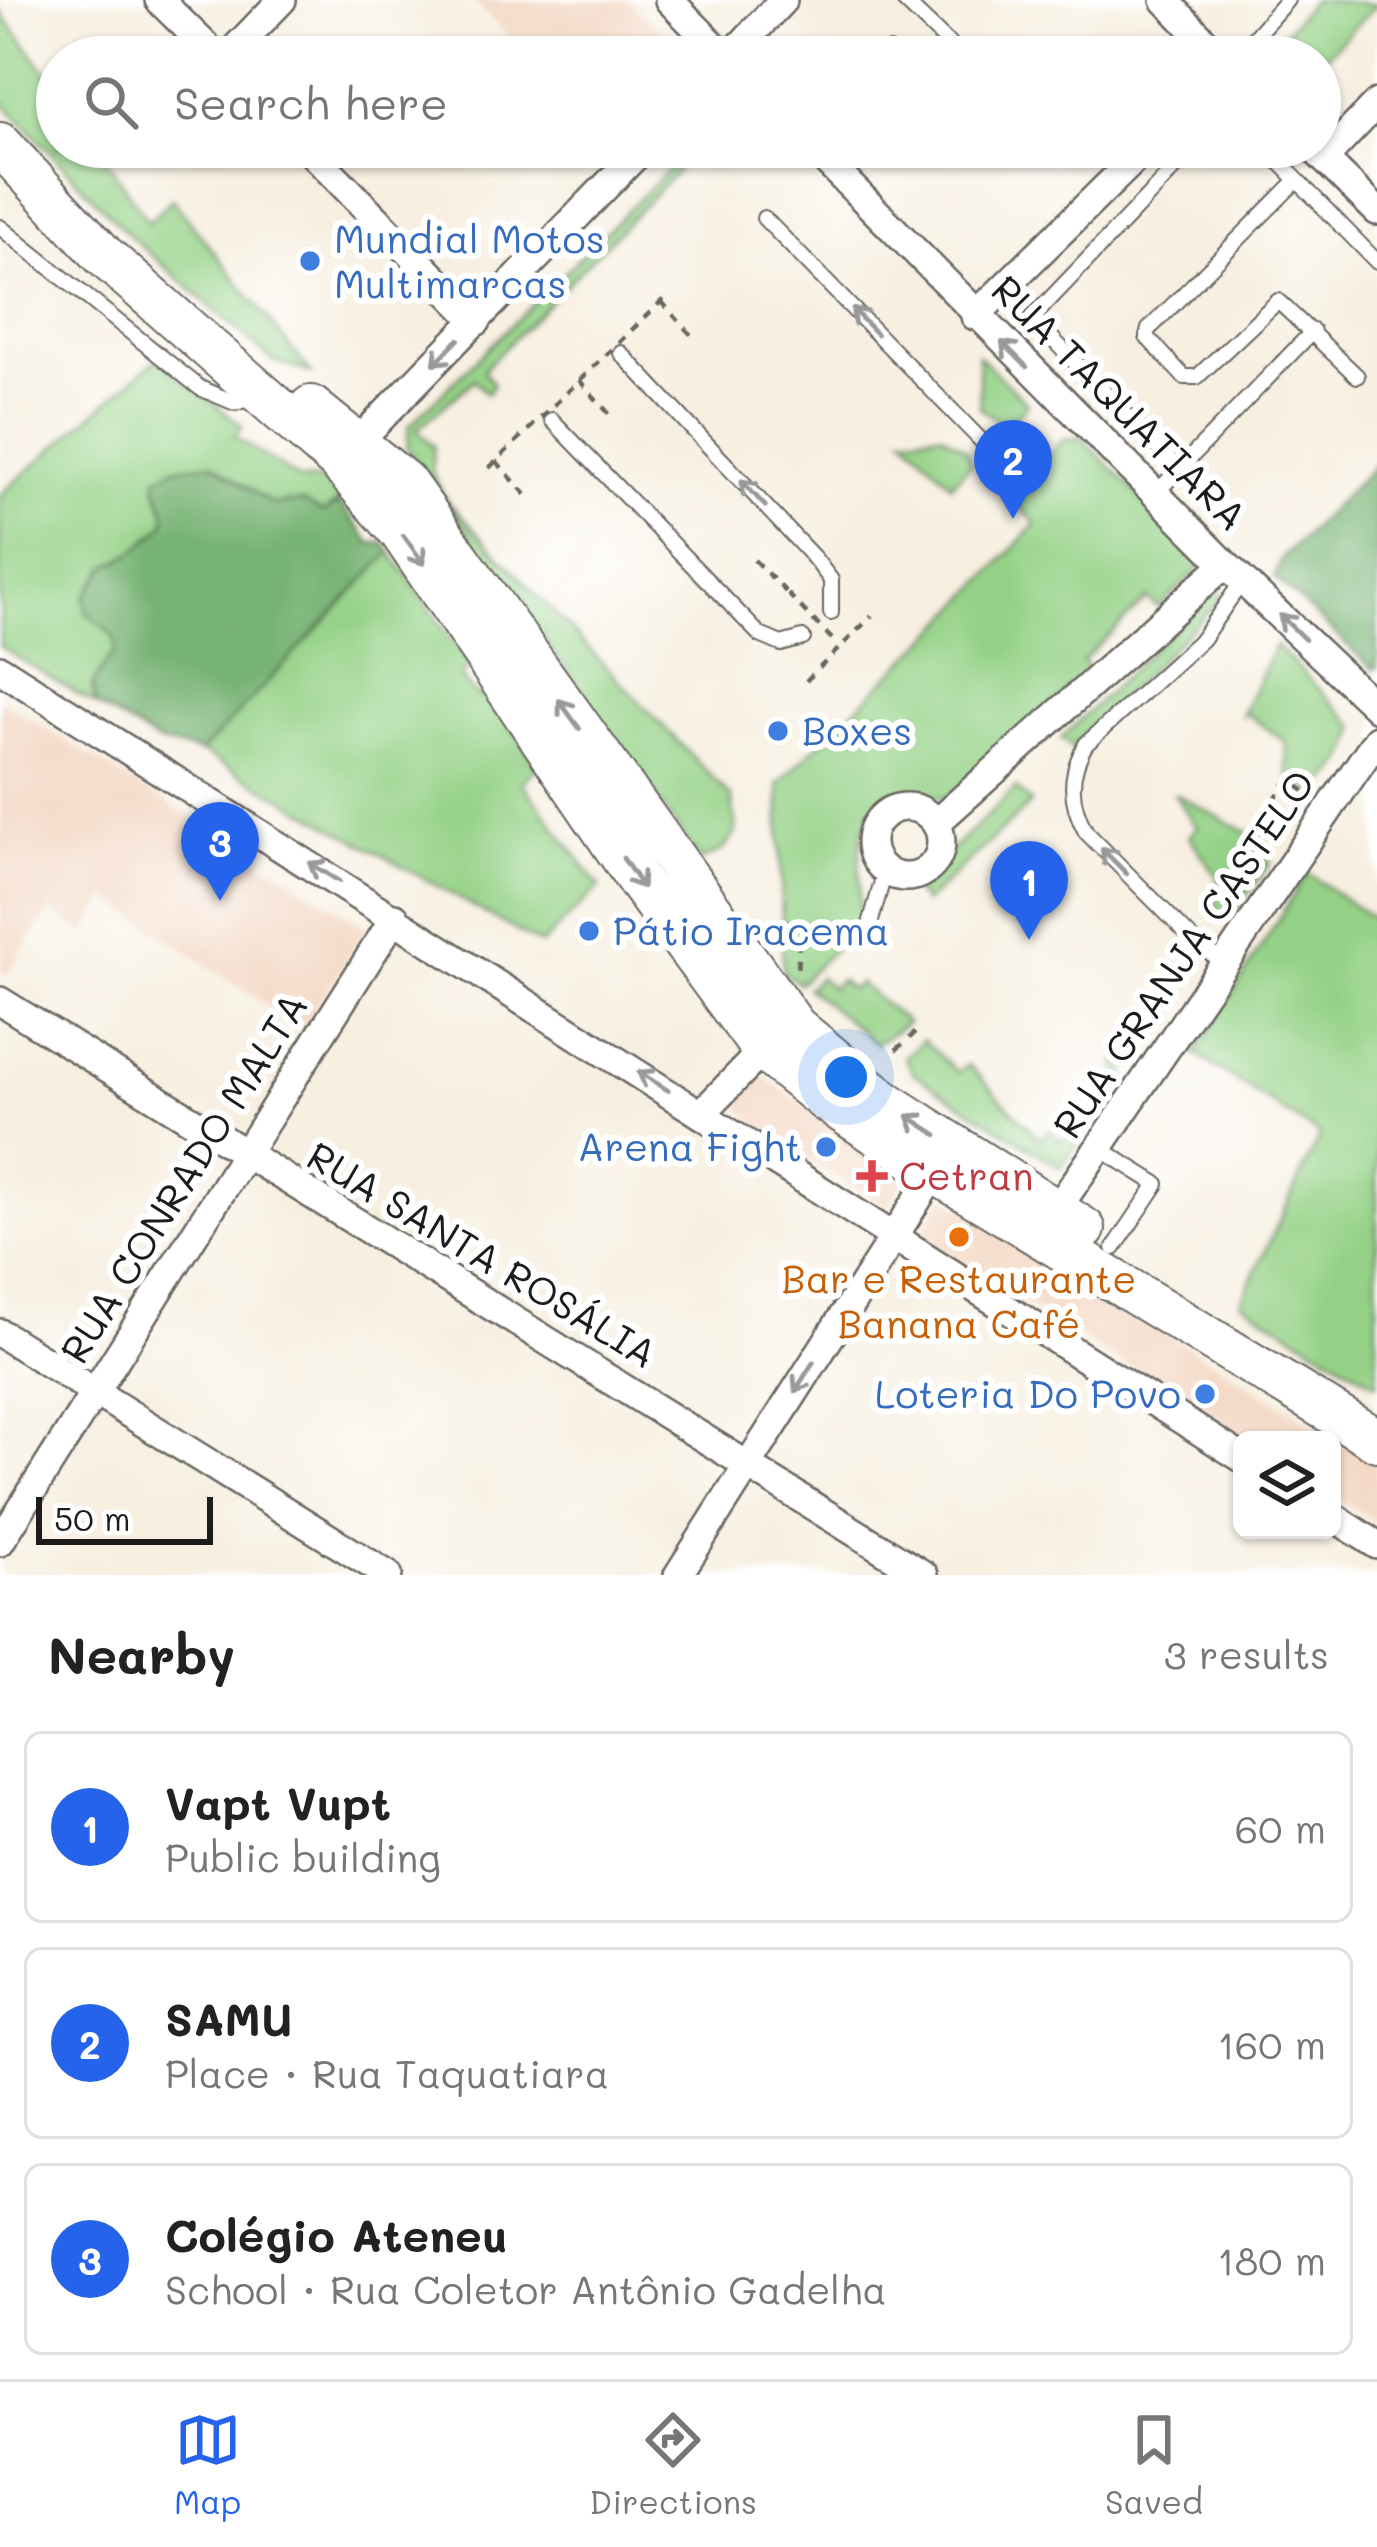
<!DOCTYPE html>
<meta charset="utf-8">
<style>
body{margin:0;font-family:Mali,sans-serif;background:#f6f6f6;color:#222}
.controls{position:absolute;right:36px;bottom:36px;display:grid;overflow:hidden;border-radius:18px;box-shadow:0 3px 9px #0004}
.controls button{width:108px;height:108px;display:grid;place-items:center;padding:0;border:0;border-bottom:3px solid #e0e0e0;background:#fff;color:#222;font:60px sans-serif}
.scale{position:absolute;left:36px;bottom:30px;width:177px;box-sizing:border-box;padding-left:12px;border:6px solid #1c1c1c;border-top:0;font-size:33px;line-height:42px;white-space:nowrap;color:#1c1c1c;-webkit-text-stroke:9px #fff;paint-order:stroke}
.you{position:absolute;left:846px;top:1077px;width:42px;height:42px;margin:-30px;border:9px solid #fff;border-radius:50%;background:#1a73e8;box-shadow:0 0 0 18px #1a73e833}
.badge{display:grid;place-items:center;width:78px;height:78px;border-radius:50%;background:#2563eb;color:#fff;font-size:39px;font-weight:700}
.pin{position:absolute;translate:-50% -99px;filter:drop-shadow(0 3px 6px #0008)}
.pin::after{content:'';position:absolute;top:63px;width:42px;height:36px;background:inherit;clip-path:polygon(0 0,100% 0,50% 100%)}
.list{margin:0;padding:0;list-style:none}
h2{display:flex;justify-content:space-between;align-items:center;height:156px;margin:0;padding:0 48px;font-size:51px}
h2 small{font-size:39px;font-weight:400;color:#767676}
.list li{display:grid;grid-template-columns:78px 1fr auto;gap:36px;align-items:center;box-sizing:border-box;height:192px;margin:0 24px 24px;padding:0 24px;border:3px solid #e0e0e0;border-radius:18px}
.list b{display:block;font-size:45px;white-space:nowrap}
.list p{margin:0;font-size:39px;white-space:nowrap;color:#767676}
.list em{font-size:39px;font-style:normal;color:#767676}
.icon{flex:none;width:66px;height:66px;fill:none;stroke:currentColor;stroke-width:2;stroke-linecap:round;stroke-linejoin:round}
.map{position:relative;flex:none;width:1377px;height:1575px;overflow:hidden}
.search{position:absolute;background:#fff;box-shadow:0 3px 9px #0004;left:36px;right:36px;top:36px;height:132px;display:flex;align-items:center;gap:30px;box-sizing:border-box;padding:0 42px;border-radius:66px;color:#767676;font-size:45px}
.sheet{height:804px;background:#fff}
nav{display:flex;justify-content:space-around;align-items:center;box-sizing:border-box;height:168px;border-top:3px solid #e0e0e0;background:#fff;font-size:33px;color:#767676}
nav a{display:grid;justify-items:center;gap:6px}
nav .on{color:#2563eb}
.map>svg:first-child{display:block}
.built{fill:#f2d4be}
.green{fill:#94d186;stroke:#587651;stroke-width:3}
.forest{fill:#77b373;stroke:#4a6848;stroke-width:3}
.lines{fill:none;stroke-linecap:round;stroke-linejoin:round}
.service-casing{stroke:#696661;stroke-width:18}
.minor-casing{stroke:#696661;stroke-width:32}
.primary-casing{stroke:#696661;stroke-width:46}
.path{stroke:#696661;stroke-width:4.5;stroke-dasharray:9 9;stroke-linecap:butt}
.service{stroke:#fff;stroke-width:14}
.minor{stroke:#fff;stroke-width:27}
.primary{stroke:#fff;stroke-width:42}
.path-bridge{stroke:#696661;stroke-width:4.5;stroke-dasharray:9 9;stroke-linecap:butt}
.oneway{stroke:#999}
.shop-dot{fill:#3f7fe0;stroke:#fff;stroke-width:4.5}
.health-dot{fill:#e0444e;stroke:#fff;stroke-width:4.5}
.food-dot{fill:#e8710a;stroke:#fff;stroke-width:4.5}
.labels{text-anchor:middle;stroke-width:12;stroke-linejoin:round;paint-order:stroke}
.shop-label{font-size:39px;fill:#366cbe;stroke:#fff;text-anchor:start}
.street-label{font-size:39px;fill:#1c1c1c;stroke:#fff}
.health-label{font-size:39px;fill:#be3a42;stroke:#fff;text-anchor:start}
.food-label{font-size:39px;fill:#c56008;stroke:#fff}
</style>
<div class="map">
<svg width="1377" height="1575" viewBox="0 0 1377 1575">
<rect width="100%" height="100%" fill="#fff"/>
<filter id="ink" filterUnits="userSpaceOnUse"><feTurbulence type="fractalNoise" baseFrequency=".00833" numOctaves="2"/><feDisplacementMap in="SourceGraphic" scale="24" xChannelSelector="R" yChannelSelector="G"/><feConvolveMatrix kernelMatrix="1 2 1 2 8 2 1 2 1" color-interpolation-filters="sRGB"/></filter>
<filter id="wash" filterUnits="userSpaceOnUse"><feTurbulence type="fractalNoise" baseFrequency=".004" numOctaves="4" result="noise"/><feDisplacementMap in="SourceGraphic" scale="48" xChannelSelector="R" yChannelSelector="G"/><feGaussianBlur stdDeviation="2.7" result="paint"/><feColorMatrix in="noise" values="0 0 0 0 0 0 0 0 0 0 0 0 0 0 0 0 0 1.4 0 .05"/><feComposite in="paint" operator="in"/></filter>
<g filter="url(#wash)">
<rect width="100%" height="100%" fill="#f7efe0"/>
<path class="built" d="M 472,0 L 628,0 L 678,49 L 672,57 L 529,57 Z
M 0,700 L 368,927 L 302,1029 L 107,897 L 86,933 L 50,910 L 6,976 L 0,971 Z
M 763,1077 L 907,1175 L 888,1208 L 767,1133 L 735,1104 Z
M 943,1196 L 1377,1463 L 1377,1523 L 1332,1495 L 1332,1440 L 1245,1440 L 919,1235 Z"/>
<path class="green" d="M 1312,0 L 1377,4 L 1320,62 L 1320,57 L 1263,57 Z
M 0,11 L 57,86 L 57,147 L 98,147 L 148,222 L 172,199 L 311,373 L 273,361 L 132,238 L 0,100 Z
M 672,166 L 677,171 L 483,370 L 493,384 L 487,394 L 474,380 L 417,429 L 434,447 L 432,472 L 446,500 L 732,798 L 736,833 L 724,849 L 701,861 L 407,448 L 409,426 Z
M 978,355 L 1028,404 L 1005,426 L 980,408 Z
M 158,358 L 243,427 L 235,437 L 300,480 L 322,480 L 342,499 L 323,513 L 290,502 L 272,504 L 211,463 L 173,468 L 156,487 L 166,516 L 163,528 L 149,537 L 96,621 L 113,636 L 116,649 L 92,685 L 96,705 L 0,647 L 0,495 Z
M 941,433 L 966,449 L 971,464 L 951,484 L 905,436 Z
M 1082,438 L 1199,556 L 1199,569 L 1158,608 L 1148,598 L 1082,661 L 1091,671 L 947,798 C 837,783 864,853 859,925 L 799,983 L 783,973 L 779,783 L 944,623 L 1036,524 L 1009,496 L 1064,439 Z
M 391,552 L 470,667 L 460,676 L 477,697 L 487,690 L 538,767 L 522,782 L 600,887 L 541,945 L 201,752 Z
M 1216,588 L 1224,596 L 1071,748 L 1061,738 Z
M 1275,645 L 1356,726 C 1356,748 1333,784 1312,791 L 1288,775 L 1286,742 L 1245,713 L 1241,717 Z
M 1016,788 L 1031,803 L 924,903 L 912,888 Z
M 1174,793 L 1267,843 L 1265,855 L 1271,863 L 1229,918 L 1218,917 L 1214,887 L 1220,881 L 1189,836 L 1197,828 Z
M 1307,873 L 1377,922 L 1377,1384 L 1241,1302 L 1320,1135 L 1195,1054 Z
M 819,977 L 831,988 L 840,980 L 851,989 L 859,983 L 907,1023 L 876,1044 L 807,988 Z
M 1178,992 L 1062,1168 L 914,1074 L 904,1057 L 923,1040 L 957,1072 L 968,1065 L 1039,1138 L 1051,1130 L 1061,1141 L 1101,1104 L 1098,1097 L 1119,1074 L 1116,1064 Z"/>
<path class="forest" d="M 211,463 L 272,504 L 304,502 L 323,513 L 340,504 L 371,543 L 384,543 L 391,552 L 201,752 L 159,743 L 96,705 L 92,685 L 116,649 L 113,636 L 86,612 L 85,596 L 108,565 C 122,562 166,531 166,517 C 165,505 157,491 156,479 L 173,468 Z
M 1377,463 L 1377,668 L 1373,669 L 1274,577 L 1282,558 Z"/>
</g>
<g filter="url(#ink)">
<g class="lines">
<defs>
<path id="service" d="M 903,0 L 962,56
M 884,57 L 890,51
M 1237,57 L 1287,0
M 1265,147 L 1377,262
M 1297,180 L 1149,329 L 1147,337 L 1184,377 L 1197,377 L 1278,301 L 1357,376
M 764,218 L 1005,465
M 0,227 L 200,388 L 235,403 L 252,398
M 621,353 L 815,559 L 831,580 L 831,613
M 552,420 L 760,635 L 781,644 L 803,638
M 1179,469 L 1032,318 L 1195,147
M 1155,494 L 1313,331
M 869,928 L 885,871
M 1224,962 L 1197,944 L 1086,832 C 1069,802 1068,774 1086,744 L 1202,639 L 1243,580
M 1101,1149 L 1157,1184 L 1114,1248"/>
<path id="minor" d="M 159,0 L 217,57
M 669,0 L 725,57
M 1165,0 L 1220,57
M 227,57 L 282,0
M 730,57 L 783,0
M 306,147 L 477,321
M 812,147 L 1225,564 L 1377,708
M 1312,147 L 1377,211
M 1324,159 L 1377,103
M 975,316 L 1147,147
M 346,454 L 644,147
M 0,669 L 1242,1458
M871 842a35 35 0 1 1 70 0a35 35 0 1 1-70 0Z
M 936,823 L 1225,564
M 0,1001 L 924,1575
M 703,1112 L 763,1050
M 1055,1212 L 1377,739
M 0,1333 L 388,1575
M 1332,1516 L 1377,1545
M 0,1542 L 395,917
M 678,1575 L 935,1172"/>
<path id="primary" d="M 0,144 L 103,255 L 338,461 L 400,531 L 639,882 L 763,1050 L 828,1102 L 935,1172 L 1377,1440
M 311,407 L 404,482 L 795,1027 L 884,1101 L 1084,1229"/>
</defs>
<use href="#service" class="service-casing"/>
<use href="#minor" class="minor-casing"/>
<use href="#primary" class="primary-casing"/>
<path class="path" d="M 661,301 L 694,338
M 579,380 L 612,417
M 496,461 L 529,498
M 754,560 L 788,594
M 806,681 L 872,616
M 1253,830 L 1288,780 L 1308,793
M 1254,830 L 1274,843
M 783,922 L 800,922 L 797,973
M 896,1050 L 915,1033"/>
<use href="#service" class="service"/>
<use href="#minor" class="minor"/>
<use href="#primary" class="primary"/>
<path class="path-bridge" d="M 489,468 L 669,294
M 788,594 L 832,639"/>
</g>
<defs><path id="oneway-shaft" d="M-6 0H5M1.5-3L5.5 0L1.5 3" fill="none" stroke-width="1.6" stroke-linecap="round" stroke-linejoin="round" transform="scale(3)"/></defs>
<g class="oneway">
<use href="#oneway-shaft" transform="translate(864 321) rotate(-134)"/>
<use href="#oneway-shaft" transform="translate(446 352) rotate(135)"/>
<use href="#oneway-shaft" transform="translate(1014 354) rotate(-135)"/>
<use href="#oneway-shaft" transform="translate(753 493) rotate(-133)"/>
<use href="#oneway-shaft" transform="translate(414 550) rotate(54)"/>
<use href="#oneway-shaft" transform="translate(1292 627) rotate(-136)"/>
<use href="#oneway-shaft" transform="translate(569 714) rotate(-126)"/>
<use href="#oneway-shaft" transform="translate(1114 861) rotate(-135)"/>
<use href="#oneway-shaft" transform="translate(324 872) rotate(-148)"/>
<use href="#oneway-shaft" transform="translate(633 873) rotate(56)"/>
<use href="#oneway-shaft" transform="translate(653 1081) rotate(-148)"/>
<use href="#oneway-shaft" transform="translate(922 1125) rotate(-147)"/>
<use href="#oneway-shaft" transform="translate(804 1377) rotate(122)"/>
</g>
</g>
<g class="shop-dot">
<circle cx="310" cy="261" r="12"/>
<circle cx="778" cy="731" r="12"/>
<circle cx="589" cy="931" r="12"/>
<circle cx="826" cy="1147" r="12"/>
<circle cx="1205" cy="1394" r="12"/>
</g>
<path class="health-dot" d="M866 1158h12v12h12v12h-12v12h-12v-12h-12v-12h12z"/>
<circle class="food-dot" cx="959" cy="1237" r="12"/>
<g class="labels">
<g class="shop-label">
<text x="334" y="253">Mundial Motos<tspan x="334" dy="45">Multimarcas</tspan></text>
<text x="802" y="745">Boxes</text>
<text x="613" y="945">Pátio Iracema</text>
<text x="802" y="1161" text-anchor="end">Arena Fight</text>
<text x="1181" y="1408" text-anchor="end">Loteria Do Povo</text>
</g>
<g class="street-label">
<text transform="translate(1119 403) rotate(45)" y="14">RUA TAQUATIARA</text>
<text transform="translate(1184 954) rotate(-56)" y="14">RUA GRANJA CASTELO</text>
<text transform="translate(184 1178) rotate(-58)" y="14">RUA CONRADO MALTA</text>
<text transform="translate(482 1255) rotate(31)" y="14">RUA SANTA ROSÁLIA</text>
</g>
<g class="health-label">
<text x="899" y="1190">Cetran</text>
</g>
<g class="food-label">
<text x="959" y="1293">Bar e Restaurante<tspan x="959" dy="45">Banana Café</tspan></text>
</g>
</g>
</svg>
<div class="controls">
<button><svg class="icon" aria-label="layers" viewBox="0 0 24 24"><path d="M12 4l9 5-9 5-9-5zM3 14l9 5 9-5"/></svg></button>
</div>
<div class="scale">50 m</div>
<div class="you"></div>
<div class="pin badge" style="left:1029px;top:940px">1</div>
<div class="pin badge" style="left:1013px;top:519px">2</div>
<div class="pin badge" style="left:220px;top:901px">3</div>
<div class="search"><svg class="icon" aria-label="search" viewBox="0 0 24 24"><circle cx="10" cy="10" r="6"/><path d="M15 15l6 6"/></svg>Search here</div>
</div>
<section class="sheet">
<h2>Nearby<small>3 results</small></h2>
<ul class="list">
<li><span class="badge">1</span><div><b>Vapt Vupt</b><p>Public building</p></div><em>60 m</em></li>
<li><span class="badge">2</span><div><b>SAMU</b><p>Place · Rua Taquatiara</p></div><em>160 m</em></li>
<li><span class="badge">3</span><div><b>Colégio Ateneu</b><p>School · Rua Coletor Antônio Gadelha</p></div><em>180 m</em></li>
</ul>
</section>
<nav>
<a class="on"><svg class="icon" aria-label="map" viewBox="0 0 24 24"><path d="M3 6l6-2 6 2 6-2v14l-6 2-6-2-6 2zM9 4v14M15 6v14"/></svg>Map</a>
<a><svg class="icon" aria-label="directions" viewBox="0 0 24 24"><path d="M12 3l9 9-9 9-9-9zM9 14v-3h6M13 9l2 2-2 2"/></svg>Directions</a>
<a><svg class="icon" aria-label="saved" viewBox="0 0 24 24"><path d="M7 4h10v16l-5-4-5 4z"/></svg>Saved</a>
</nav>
